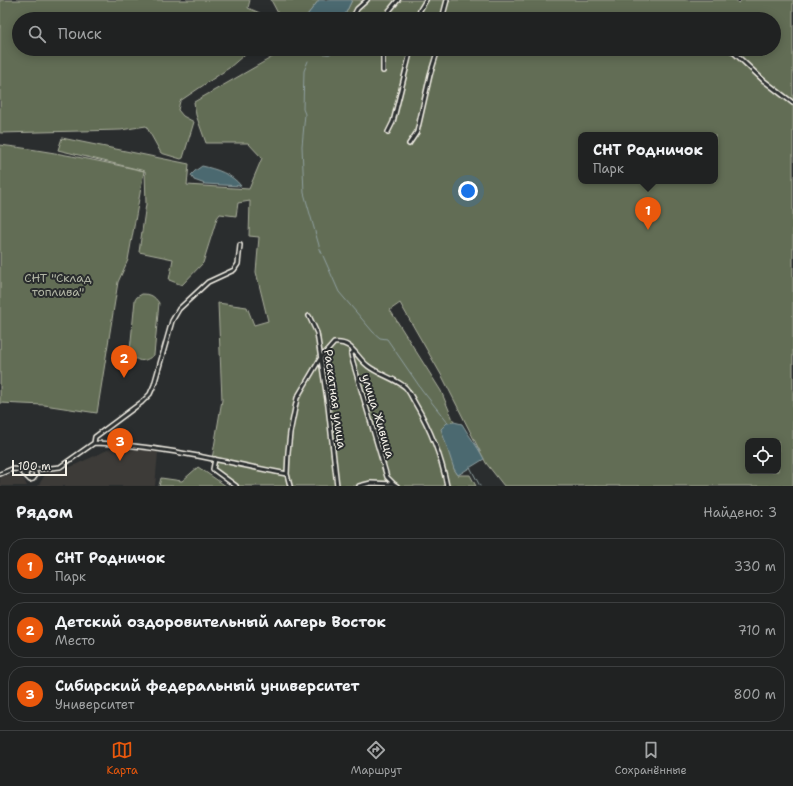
<!DOCTYPE html>
<html lang="ru">
<meta charset="utf-8">
<style>
body{margin:0;font-family:"Shantell Sans",sans-serif;background:#2d2f2f;color:#f1f3f6}
.controls{position:absolute;right:12px;bottom:12px;display:grid;overflow:hidden;border-radius:8px;box-shadow:0 2px 10px #0003}
.controls button{width:36px;height:36px;display:grid;place-items:center;padding:0;border:0;border-bottom:1px solid #3d3f40;background:#202222;color:#f1f3f6;font:20px sans-serif}
.scale{position:absolute;left:12px;bottom:10px;width:55px;box-sizing:border-box;padding-left:4px;border:2px solid #f4f1e8;border-top:0;font-size:11px;line-height:14px;white-space:nowrap;color:#f4f1e8;-webkit-text-stroke:3px #2a2d2e;paint-order:stroke}
.you{position:absolute;left:468px;top:191px;width:14px;height:14px;margin:-10px;border:3px solid #fff;border-radius:50%;background:#1a73e8;box-shadow:0 0 0 6px #1a73e833}
.badge{display:grid;place-items:center;width:26px;height:26px;border-radius:50%;background:#ea580c;color:#fff;font-size:13px;font-weight:700}
.pin{position:absolute;translate:-50% -33px;filter:drop-shadow(0 1px 2px #0008)}
.pin::after{content:'';position:absolute;top:21px;width:14px;height:12px;background:inherit;clip-path:polygon(0 0,100% 0,50% 100%)}
.popup{position:absolute;left:578px;top:132px;width:140px;height:52px;box-sizing:border-box;display:grid;place-content:center;border-radius:8px;background:#202222;filter:drop-shadow(0 1px 3px #0005);font-size:13px;white-space:nowrap;color:#a2a4a5}
.popup b{font-size:15px;color:#f1f3f6}
.popup::after{content:'';position:absolute;left:50%;top:100%;margin-left:-8px;border:8px solid transparent;border-top-color:#202222}
.list{margin:0;padding:0;list-style:none}
h2{display:flex;justify-content:space-between;align-items:center;height:52px;margin:0;padding:0 16px;font-size:17px}
h2 small{font-size:13px;font-weight:400;color:#a2a4a5}
.list li{display:grid;grid-template-columns:26px 1fr auto;gap:12px;align-items:center;box-sizing:border-box;height:56px;margin:0 8px 8px;padding:0 8px;border:1px solid #3d3f40;border-radius:16px}
.list b{display:block;font-size:15px;white-space:nowrap}
.list p{margin:0;font-size:13px;white-space:nowrap;color:#a2a4a5}
.list em{font-size:13px;font-style:normal;color:#a2a4a5}
.icon{flex:none;width:22px;height:22px;fill:none;stroke:currentColor;stroke-width:2;stroke-linecap:round;stroke-linejoin:round}
.map{position:relative;flex:none;width:793px;height:486px;overflow:hidden}
.search{position:absolute;background:#202222;box-shadow:0 2px 10px #0003;left:12px;right:12px;top:12px;height:44px;display:flex;align-items:center;gap:10px;box-sizing:border-box;padding:0 14px;border-radius:22px;color:#a2a4a5;font-size:15px}
.sheet{height:244px;background:#202222}
nav{display:flex;justify-content:space-around;align-items:center;box-sizing:border-box;height:56px;border-top:1px solid #3d3f40;background:#202222;font-size:11px;color:#a2a4a5}
nav a{display:grid;justify-items:center;gap:2px}
nav .on{color:#ea580c}
.map>svg:first-child{display:block}
.built{fill:#3d3b38}
.green{fill:#626d54;stroke:#abaf9e;fill-rule:evenodd}
.water{fill:#4c6970;stroke:#8f9fa0}
.lines{fill:none;stroke-linecap:round;stroke-linejoin:round}
.stream{stroke:#8f9fa0;stroke-width:1}
.street-casing{stroke:#f4f1e8;stroke-width:6}
.street{stroke:#2a2d2e;stroke-width:3}
.labels{text-anchor:middle;stroke-width:4;stroke-linejoin:round;paint-order:stroke}
.park-label{font-size:12px;fill:#b2b6a5;stroke:#2a2d2e}
.street-label{font-size:12px;fill:#f4f1e8;stroke:#2a2d2e}
</style>
<div class="map">
<svg width="793" height="486" viewBox="0 0 793 486">
<rect width="100%" height="100%" fill="#2a2d2e"/>
<filter id="ink" filterUnits="userSpaceOnUse"><feTurbulence type="fractalNoise" baseFrequency=".025" numOctaves="2"/><feDisplacementMap in="SourceGraphic" scale="8" xChannelSelector="R" yChannelSelector="G"/><feConvolveMatrix kernelMatrix="1 2 1 2 8 2 1 2 1" color-interpolation-filters="sRGB"/></filter>
<g filter="url(#ink)">
<path class="built" d="M 114,447 L 158,452 L 155,486 L 38,486 L 46,473 L 64,470 Z
M 7,475 L 20,477 L 24,480 L 27,486 L 0,486 L 0,478 Z"/>
<path class="green" d="M 0,0 L 250,0 L 248,8 L 260,13 L 260,19 L 19,19 L 19,49 L 251,49 L 229,68 L 180,101 L 178,110 L 183,116 L 194,122 L 183,158 L 181,159 L 161,153 L 146,126 L 121,130 L 0,133 Z
M 271,0 L 319,0 L 304,19 L 281,19 Z
M 352,0 L 735,0 L 739,3 L 742,0 L 793,0 L 793,486 L 504,486 L 486,463 L 443,378 L 400,303 L 390,310 L 441,391 L 454,422 L 447,423 L 454,469 L 458,475 L 470,475 L 476,486 L 232,486 L 212,470 L 212,459 L 222,400 L 218,303 L 247,307 L 254,325 L 268,321 L 256,272 L 259,237 L 249,236 L 250,201 L 238,203 L 236,216 L 220,214 L 217,218 L 203,263 L 182,285 L 169,280 L 173,259 L 139,252 L 146,204 L 145,171 L 58,150 L 62,138 L 189,164 L 187,185 L 249,189 L 262,158 L 248,143 L 206,143 L 196,115 L 194,102 L 283,51 L 329,54 L 332,53 L 334,49 L 774,49 L 774,19 L 343,19 ZM 581,135 L 715,135 L 715,181 L 581,181 ZM 748,441 L 778,441 L 778,471 L 748,471 Z
M 0,145 C 50,151 95,160 144,171 L 128,260 L 118,282 L 97,413 L 44,405 L 0,403 Z
M 142,294 C 151,294 154,296 159,303 L 154,355 C 144,363 136,363 130,351 L 135,300 L 137,297 Z
M 198,467 L 226,486 L 159,486 L 161,478 L 182,481 Z"/>
<path class="water" d="M 319,0 L 352,0 L 343,19 L 304,19 Z
M 282,49 L 334,49 L 332,53 L 329,54 L 283,51 Z
M 202,166 C 216,169 232,174 241,186 L 205,184 L 194,180 L 191,175 L 195,171 Z
M 454,422 L 462,424 C 469,436 478,447 484,459 L 458,475 L 454,469 L 441,429 L 447,423 Z"/>
<g class="lines">
<path class="stream" d="M 308,61 L 304,71 L 303,109 L 305,114 L 302,146 L 304,193 L 320,249 L 339,292 L 373,332 L 380,338 L 387,339 L 422,390 L 448,423
M 470,467 L 480,486"/>
<defs>
<path id="street" d="M 352,19 L 357,9 L 367,0
M 387,19 L 389,11 L 398,0
M 418,19 L 420,10 L 426,0
M 442,19 L 447,0
M 730,49 L 763,80 L 793,103
M 383,71 L 383,49
M 388,132 L 393,122 L 411,49
M 409,144 L 417,132 L 430,75 L 438,49
M 309,316 L 317,333 L 328,406 L 337,486
M 354,351 L 351,354 L 352,359 L 387,477 L 394,484
M 94,443 L 95,437 L 142,402 L 150,394 L 154,385 L 172,321 L 179,309 L 208,282 L 234,270 L 238,264 L 240,245
M 215,459 L 213,469 L 236,486
M 20,470 L 30,480 L 33,479 L 36,475 L 35,472 L 31,470 L 27,472 L 26,475
M 32,470 L 60,467 L 94,443 C 159,445 224,462 287,474
M 0,474 L 12,469 L 29,470
M 290,486 L 287,474 L 288,452 L 290,433 L 297,398 L 320,359 L 334,343 C 353,341 355,356 368,366 C 378,374 396,379 405,387 C 409,391 412,398 415,403 C 431,430 441,455 447,486
M 359,486 L 371,483 L 394,484 L 397,486"/>
</defs>
<use href="#street" class="street-casing"/>
<use href="#street" class="street"/>
</g>
</g>
<g class="labels">
<g class="park-label">
<text x="58" y="282">СНТ "Склад<tspan x="58" dy="14">топлива"</tspan></text>
</g>
<g class="street-label">
<text transform="translate(335 399) rotate(82)" y="4">Раскатная улица</text>
<text transform="translate(378 416) rotate(73)" y="4">улица Живица</text>
</g>
</g>
</svg>
<div class="controls">
<button><svg class="icon" aria-label="locate" viewBox="0 0 24 24"><circle cx="12" cy="12" r="6"/><path d="M12 2v4M12 18v4M2 12h4M18 12h4"/></svg></button>
</div>
<div class="scale">100 m</div>
<div class="you"></div>
<div class="pin badge" style="left:648px;top:230px">1</div>
<div class="popup"><b>СНТ Родничок</b>Парк</div>
<div class="pin badge" style="left:124px;top:378px">2</div>
<div class="pin badge" style="left:120px;top:461px">3</div>
<div class="search"><svg class="icon" aria-label="search" viewBox="0 0 24 24"><circle cx="10" cy="10" r="6"/><path d="M15 15l6 6"/></svg>Поиск</div>
</div>
<section class="sheet">
<h2>Рядом<small>Найдено: 3</small></h2>
<ul class="list">
<li><span class="badge">1</span><div><b>СНТ Родничок</b><p>Парк</p></div><em>330 m</em></li>
<li><span class="badge">2</span><div><b>Детский оздоровительный лагерь Восток</b><p>Место</p></div><em>710 m</em></li>
<li><span class="badge">3</span><div><b>Сибирский федеральный университет</b><p>Университет</p></div><em>800 m</em></li>
</ul>
</section>
<nav>
<a class="on"><svg class="icon" aria-label="map" viewBox="0 0 24 24"><path d="M3 6l6-2 6 2 6-2v14l-6 2-6-2-6 2zM9 4v14M15 6v14"/></svg>Карта</a>
<a><svg class="icon" aria-label="directions" viewBox="0 0 24 24"><path d="M12 3l9 9-9 9-9-9zM9 14v-3h6M13 9l2 2-2 2"/></svg>Маршрут</a>
<a><svg class="icon" aria-label="saved" viewBox="0 0 24 24"><path d="M7 4h10v16l-5-4-5 4z"/></svg>Сохранённые</a>
</nav>
